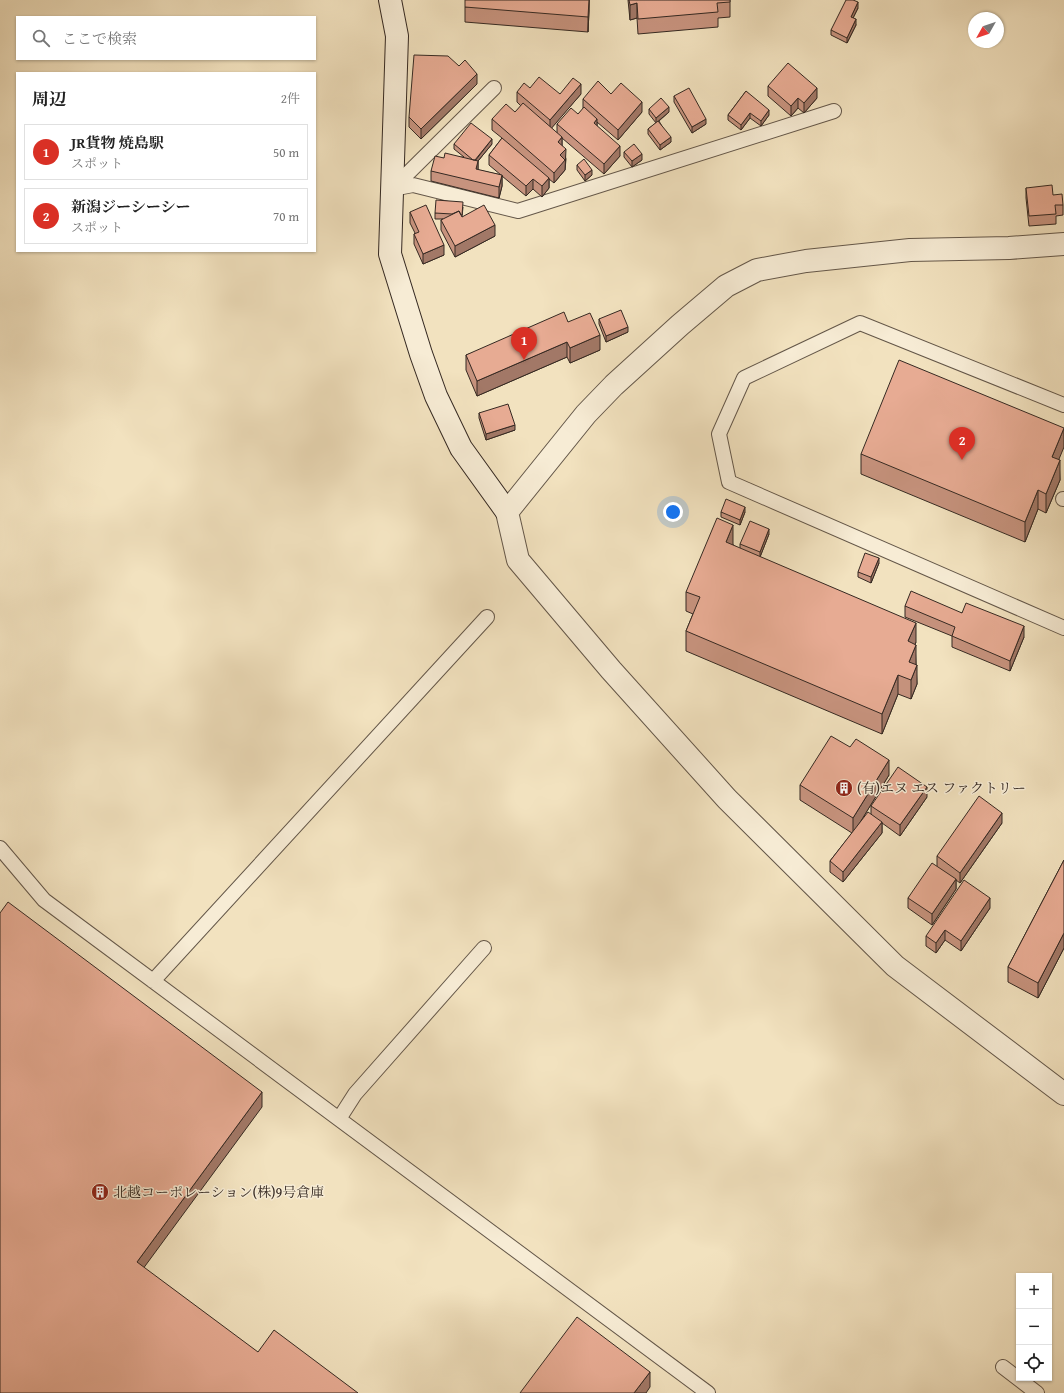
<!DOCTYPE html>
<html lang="ja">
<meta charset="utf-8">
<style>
body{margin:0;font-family:"Gentium Book Plus","Noto Serif JP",serif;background:#f6f6f6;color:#222}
.controls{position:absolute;right:12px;bottom:12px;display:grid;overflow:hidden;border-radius:0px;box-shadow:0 1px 3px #0004}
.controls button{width:36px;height:36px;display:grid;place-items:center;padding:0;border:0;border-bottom:1px solid #e0e0e0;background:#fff;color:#222;font:20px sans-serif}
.compass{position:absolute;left:968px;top:12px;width:36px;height:36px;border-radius:50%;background:#fff;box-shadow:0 1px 3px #0004;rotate:230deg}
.you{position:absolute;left:673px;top:512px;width:14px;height:14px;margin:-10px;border:3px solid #fff;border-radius:50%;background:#1a73e8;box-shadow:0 0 0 6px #1a73e833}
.badge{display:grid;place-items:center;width:26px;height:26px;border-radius:50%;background:#d93025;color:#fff;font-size:13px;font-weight:700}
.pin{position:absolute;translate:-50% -33px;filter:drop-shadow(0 1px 2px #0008)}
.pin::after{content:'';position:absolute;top:21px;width:14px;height:12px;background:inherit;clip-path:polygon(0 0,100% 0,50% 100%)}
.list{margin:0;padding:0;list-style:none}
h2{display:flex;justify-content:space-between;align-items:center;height:52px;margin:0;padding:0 16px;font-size:17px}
h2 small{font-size:13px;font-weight:400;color:#767676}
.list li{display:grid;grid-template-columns:26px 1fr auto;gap:12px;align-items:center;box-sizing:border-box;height:56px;margin:0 8px 8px;padding:0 8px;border:1px solid #e0e0e0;border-radius:0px}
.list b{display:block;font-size:15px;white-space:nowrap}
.list p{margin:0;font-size:13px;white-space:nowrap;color:#767676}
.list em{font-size:13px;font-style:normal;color:#767676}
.icon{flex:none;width:22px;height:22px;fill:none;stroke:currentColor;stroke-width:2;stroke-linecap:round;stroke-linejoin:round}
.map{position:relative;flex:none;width:1064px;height:1393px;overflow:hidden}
.search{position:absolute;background:#fff;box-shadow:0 1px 3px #0004;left:16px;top:16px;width:300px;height:44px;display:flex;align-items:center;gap:10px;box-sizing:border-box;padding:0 14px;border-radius:0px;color:#767676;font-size:15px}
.panel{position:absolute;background:#fff;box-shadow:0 1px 3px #0004;left:16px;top:72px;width:300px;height:180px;border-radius:0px}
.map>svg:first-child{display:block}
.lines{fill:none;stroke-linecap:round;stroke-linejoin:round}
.lane-casing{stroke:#645749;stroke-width:16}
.street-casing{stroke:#645749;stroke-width:24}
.secondary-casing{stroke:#352922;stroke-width:24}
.lane{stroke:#f7ecd5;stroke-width:14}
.street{stroke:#f7ecd5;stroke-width:22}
.secondary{stroke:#f7ecd5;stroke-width:22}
.wall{fill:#c7937e;stroke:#352922}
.shaded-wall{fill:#a27867;stroke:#352922}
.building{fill:#e7ab93;stroke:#352922}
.labels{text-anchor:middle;stroke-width:3;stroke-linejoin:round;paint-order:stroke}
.poi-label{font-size:14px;fill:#352922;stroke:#f7ecd5;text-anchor:start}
</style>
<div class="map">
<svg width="1064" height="1393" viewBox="0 0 1064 1393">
<rect width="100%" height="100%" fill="#f2e2bf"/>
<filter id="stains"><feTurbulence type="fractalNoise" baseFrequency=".005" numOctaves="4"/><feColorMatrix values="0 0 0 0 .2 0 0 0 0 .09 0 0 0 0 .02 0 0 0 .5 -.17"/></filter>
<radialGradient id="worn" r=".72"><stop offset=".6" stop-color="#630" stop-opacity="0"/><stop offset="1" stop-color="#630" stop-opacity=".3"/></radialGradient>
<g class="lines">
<defs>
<path id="lane" d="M 392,189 L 413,185 L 518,211 L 834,111
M 392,189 L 494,88
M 1064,405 L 860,323 L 744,378 L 719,434 L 729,482 L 1064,628
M 1063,499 L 1064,499
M 0,848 L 44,900 L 708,1393
M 153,981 L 487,617
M 339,1119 L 355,1094 L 484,948
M 1003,1367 L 1037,1393"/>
<path id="street" d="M 1064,244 L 1009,248 L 910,250 L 806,261 L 757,270 L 726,286 L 680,325 L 614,385 L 586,414 L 507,512 L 518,560 L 611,670 L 727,799 L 895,966 L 1064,1094"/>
<path id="secondary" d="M 390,0 L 397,36 L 390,254 L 421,354 L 436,396 L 461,448 L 507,512"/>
</defs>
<use href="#lane" class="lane-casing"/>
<use href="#street" class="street-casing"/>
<use href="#secondary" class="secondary-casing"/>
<use href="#lane" class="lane"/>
<use href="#street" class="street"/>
<use href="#secondary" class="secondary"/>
</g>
<path class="wall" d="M 589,0 L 589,11 L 588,32 L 465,22 L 465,7 Z
M 628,0 L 730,0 L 730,17 L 718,18 L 718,27 L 638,34 L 637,18 L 630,20 Z
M 858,8 L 853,18 L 856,25 L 847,43 L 831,35 L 831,30 Z
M 477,84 L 421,139 L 409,127 L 409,117 Z
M 768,86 L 817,98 L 804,113 L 798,108 L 791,116 L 768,96 Z
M 530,88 L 560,94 L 581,94 L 551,128 L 557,133 L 557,124 L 578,114 L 583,109 L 583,99 L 611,94 L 642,112 L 618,140 L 597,122 L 597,126 L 620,156 L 604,174 L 562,138 L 562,145 L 566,159 L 565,170 L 554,183 L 549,179 L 549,188 L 542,197 L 533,189 L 526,196 L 502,176 L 502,186 L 499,198 L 431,181 L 431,171 L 444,158 L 464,157 L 454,149 L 454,144 L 492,144 L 478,161 L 478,170 L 501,175 L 489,165 L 489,155 L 502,138 L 492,130 L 492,119 L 515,112 L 521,106 L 517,102 L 517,92 Z
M 746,91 L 769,115 L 761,126 L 750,118 L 741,130 L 728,120 L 728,115 Z
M 674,96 L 706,124 L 692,133 L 674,102 Z
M 649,109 L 669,112 L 659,121 L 671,142 L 660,150 L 648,134 L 648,129 L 656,123 L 649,114 Z
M 624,152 L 642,160 L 632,167 L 624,157 Z
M 577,165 L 592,175 L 585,181 L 577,170 Z
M 1026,188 L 1053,195 L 1063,205 L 1063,215 L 1056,216 L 1056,224 L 1029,226 L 1026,198 Z
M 463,207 L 462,217 L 495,236 L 455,257 L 441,230 L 441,220 L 443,219 L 435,219 L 435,213 Z
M 410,212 L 444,255 L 423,264 L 414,244 L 414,234 L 415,233 L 410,223 Z
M 599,319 L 628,332 L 606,342 L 599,324 Z
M 568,322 L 600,350 L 570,363 L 567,357 L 477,396 L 466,370 L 466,355 Z
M 479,413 L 515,430 L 486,440 L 479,418 Z
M 861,454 L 1059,460 L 1060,480 L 1046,513 L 1038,509 L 1025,542 L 861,474 Z
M 721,512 L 745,512 L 740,525 L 721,517 Z
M 769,534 L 760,557 L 916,642 L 915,644 L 917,684 L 911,699 L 898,694 L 882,734 L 686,651 L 686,631 L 693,614 L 686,611 L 686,592 L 733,544 L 733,545 L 740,549 L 740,544 Z
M 879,563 L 871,583 L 858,577 L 858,572 Z
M 905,606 L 962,613 L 1024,637 L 1010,671 L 952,647 L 952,636 L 905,617 Z
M 889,775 L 859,824 L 871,814 L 871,806 L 927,797 L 900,836 L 882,823 L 882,833 L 843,882 L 830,872 L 830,861 L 852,833 L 800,800 L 800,785 Z
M 1002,823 L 960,883 L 956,880 L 956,889 L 932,925 L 908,908 L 908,898 L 937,866 L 937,856 Z
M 1064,860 L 1064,948 L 1038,998 L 1008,982 L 1008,967 Z
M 990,908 L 961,951 L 945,940 L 936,953 L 926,946 L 926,936 Z"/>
<path class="shaded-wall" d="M 589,0 L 589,11 L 588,32 L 588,17 Z
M 858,2 L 858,8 L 851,22 L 851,17 Z
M 637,3 L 637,18 L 630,20 L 630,5 Z
M 856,19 L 856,25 L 847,43 L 847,38 Z
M 477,74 L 477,84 L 421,139 L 421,129 Z
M 581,84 L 581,94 L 550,130 L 550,120 Z
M 817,88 L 817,98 L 804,113 L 804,103 Z
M 798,98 L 798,108 L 791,116 L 791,106 Z
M 642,102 L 642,112 L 618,140 L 618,130 Z
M 669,107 L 669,112 L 656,123 L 656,118 Z
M 769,110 L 769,115 L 761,126 L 761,121 Z
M 750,113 L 750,118 L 741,130 L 741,125 Z
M 597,119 L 597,129 L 594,123 Z
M 706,119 L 706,124 L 692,133 L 692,127 Z
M 562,137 L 562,148 L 558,142 Z
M 671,137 L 671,142 L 660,150 L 660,145 Z
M 492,139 L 492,144 L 478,161 L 478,171 L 476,169 L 475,161 Z
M 620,146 L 620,156 L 604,174 L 604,164 Z
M 566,149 L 565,170 L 554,183 L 554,173 L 560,155 Z
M 642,154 L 642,160 L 632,167 L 632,161 Z
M 592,170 L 592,175 L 585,181 L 585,175 Z
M 502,175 L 502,186 L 499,198 L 499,187 Z
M 549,178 L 549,188 L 542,197 L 542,186 Z
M 533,179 L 533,189 L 526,196 L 526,186 Z
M 495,225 L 495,236 L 455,257 L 455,246 Z
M 444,245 L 444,255 L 423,264 L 423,254 Z
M 628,327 L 628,332 L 606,342 L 606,336 Z
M 600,335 L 600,350 L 570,363 L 570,348 Z
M 567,342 L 567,357 L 477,396 L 477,381 Z
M 515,425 L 515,430 L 486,440 L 486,434 Z
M 1064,428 L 1064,447 L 1052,476 L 1052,457 Z
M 1060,460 L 1060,480 L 1046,513 L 1046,494 Z
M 1038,490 L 1038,509 L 1025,542 L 1025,522 Z
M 745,507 L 745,512 L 740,525 L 740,520 Z
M 733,525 L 733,544 L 726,562 L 726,542 Z
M 769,529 L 769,534 L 760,557 L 760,552 Z
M 879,558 L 879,563 L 871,583 L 871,577 Z
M 916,623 L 916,642 L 908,661 L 908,641 Z
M 1024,626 L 1024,637 L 1010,671 L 1010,661 Z
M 916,645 L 916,664 L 910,679 L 909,662 Z
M 917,665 L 917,684 L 911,699 L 911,680 Z
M 898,675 L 898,694 L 882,734 L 882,714 Z
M 889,760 L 889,775 L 853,834 L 853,818 Z
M 927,787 L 927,797 L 900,836 L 900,825 Z
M 1002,813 L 1002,823 L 960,883 L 960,873 Z
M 882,822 L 882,833 L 843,882 L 843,872 Z
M 956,879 L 956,889 L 932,925 L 932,914 Z
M 990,898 L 990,908 L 961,951 L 961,941 Z
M 945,930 L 945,940 L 936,953 L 936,943 Z
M 1064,933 L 1064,948 L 1038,998 L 1038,983 Z
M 262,1092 L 262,1107 L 137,1277 L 137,1262 Z
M 650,1372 L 650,1387 L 646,1393 L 634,1393 Z"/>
<path class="building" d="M 465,0 L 589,0 L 588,17 L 465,7 Z
M 629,0 L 730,0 L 730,2 L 717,3 L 718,12 L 638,19 L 637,3 L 630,5 Z
M 846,0 L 853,0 L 858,2 L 851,17 L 856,19 L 847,38 L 831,30 Z
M 414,55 L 448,56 L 459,66 L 465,60 L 477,74 L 421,129 L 409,117 Z
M 788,63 L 817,88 L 804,103 L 798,98 L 791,106 L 768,86 Z
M 539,77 L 560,94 L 573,78 L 581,84 L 550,120 L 517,92 L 524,83 L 530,88 Z
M 598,81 L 611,94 L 621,83 L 642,102 L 618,130 L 583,99 Z
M 689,88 L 706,119 L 692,127 L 674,96 Z
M 746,91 L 769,110 L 761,121 L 750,113 L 741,125 L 728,115 Z
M 661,98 L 669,107 L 656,118 L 649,109 Z
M 523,103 L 562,137 L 558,142 L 566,149 L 560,155 L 565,160 L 554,173 L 492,119 L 506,104 L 515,112 Z
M 584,107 L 597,119 L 594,123 L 620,146 L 604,164 L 557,124 L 571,108 L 578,114 Z
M 658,121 L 671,137 L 660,145 L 648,129 Z
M 471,123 L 492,139 L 475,160 L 473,160 L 454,144 Z
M 502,138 L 549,178 L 542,186 L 533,179 L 526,186 L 489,155 Z
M 634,144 L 642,154 L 632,161 L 624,152 Z
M 445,153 L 478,161 L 476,169 L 502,175 L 499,187 L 431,171 L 435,156 L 444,158 Z
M 584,159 L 592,170 L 585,175 L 577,165 Z
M 1052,185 L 1053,195 L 1062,194 L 1063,205 L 1055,205 L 1056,214 L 1029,216 L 1026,188 Z
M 436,200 L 463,202 L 462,215 L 461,215 L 459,211 L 452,214 L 435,213 Z
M 426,205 L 444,245 L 423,254 L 414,234 L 419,232 L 410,212 Z
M 484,205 L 495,225 L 455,246 L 441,220 L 459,211 L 462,217 Z
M 621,310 L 628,327 L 606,336 L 599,319 Z
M 564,312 L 568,322 L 590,313 L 600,335 L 570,348 L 567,342 L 477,381 L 466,355 Z
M 899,360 L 1064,428 L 1052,457 L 1060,460 L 1046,494 L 1038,490 L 1025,522 L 861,454 Z
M 508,404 L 515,425 L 486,434 L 479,413 Z
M 726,499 L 745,507 L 740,520 L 721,512 Z
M 717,518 L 733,525 L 726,542 L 916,623 L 908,641 L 916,645 L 909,662 L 917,665 L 911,680 L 898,675 L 882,714 L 686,631 L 700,597 L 686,592 Z
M 750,521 L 769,529 L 760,552 L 740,544 Z
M 865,553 L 879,558 L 871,577 L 858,572 Z
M 911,591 L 962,613 L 966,603 L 1024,626 L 1010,661 L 952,636 L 955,627 L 905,606 Z
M 831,736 L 850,747 L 856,739 L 889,760 L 853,818 L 800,785 Z
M 898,767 L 927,787 L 900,825 L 871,806 Z
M 979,796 L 1002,813 L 960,873 L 937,856 Z
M 868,812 L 882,822 L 843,872 L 830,861 Z
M 1064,860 L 1064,933 L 1038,983 L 1008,967 Z
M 932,863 L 956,879 L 932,914 L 908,898 Z
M 964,880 L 990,898 L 961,941 L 945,930 L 936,943 L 926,936 Z
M 8,902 L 262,1092 L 137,1262 L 258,1352 L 274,1330 L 358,1393 L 0,1393 L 0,913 Z
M 577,1317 L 650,1372 L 634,1393 L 520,1393 Z"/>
<defs>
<symbol id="building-disc" viewBox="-11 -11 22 22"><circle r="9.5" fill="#8f2418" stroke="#f7ecd5"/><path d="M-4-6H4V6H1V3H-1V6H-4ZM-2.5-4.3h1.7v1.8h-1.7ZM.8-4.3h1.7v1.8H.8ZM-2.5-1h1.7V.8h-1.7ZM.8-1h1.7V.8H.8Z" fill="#fff"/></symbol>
</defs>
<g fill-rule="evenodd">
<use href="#building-disc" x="834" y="778" width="20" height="20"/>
<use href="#building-disc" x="90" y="1182" width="20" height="20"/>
</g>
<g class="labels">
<g class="poi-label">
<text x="857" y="793">(有)エヌ エス ファクトリー</text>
<text x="113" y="1197">北越コーポレーション(株)9号倉庫</text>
</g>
</g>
<rect width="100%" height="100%" filter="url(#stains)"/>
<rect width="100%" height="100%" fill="url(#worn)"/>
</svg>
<div class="controls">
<button>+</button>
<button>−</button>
<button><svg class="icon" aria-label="locate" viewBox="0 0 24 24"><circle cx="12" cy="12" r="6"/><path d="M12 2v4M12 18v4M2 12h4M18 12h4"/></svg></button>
</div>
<svg class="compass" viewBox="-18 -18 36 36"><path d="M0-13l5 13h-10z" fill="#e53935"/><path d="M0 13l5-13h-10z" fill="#767676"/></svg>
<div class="you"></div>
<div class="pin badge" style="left:524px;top:360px">1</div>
<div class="pin badge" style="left:962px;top:460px">2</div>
<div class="search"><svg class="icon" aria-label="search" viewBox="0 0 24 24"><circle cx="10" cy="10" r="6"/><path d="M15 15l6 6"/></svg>ここで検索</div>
<section class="panel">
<h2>周辺<small>2件</small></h2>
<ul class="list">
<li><span class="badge">1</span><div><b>JR貨物 焼島駅</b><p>スポット</p></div><em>50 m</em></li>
<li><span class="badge">2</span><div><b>新潟ジーシーシー</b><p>スポット</p></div><em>70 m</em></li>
</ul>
</section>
</div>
